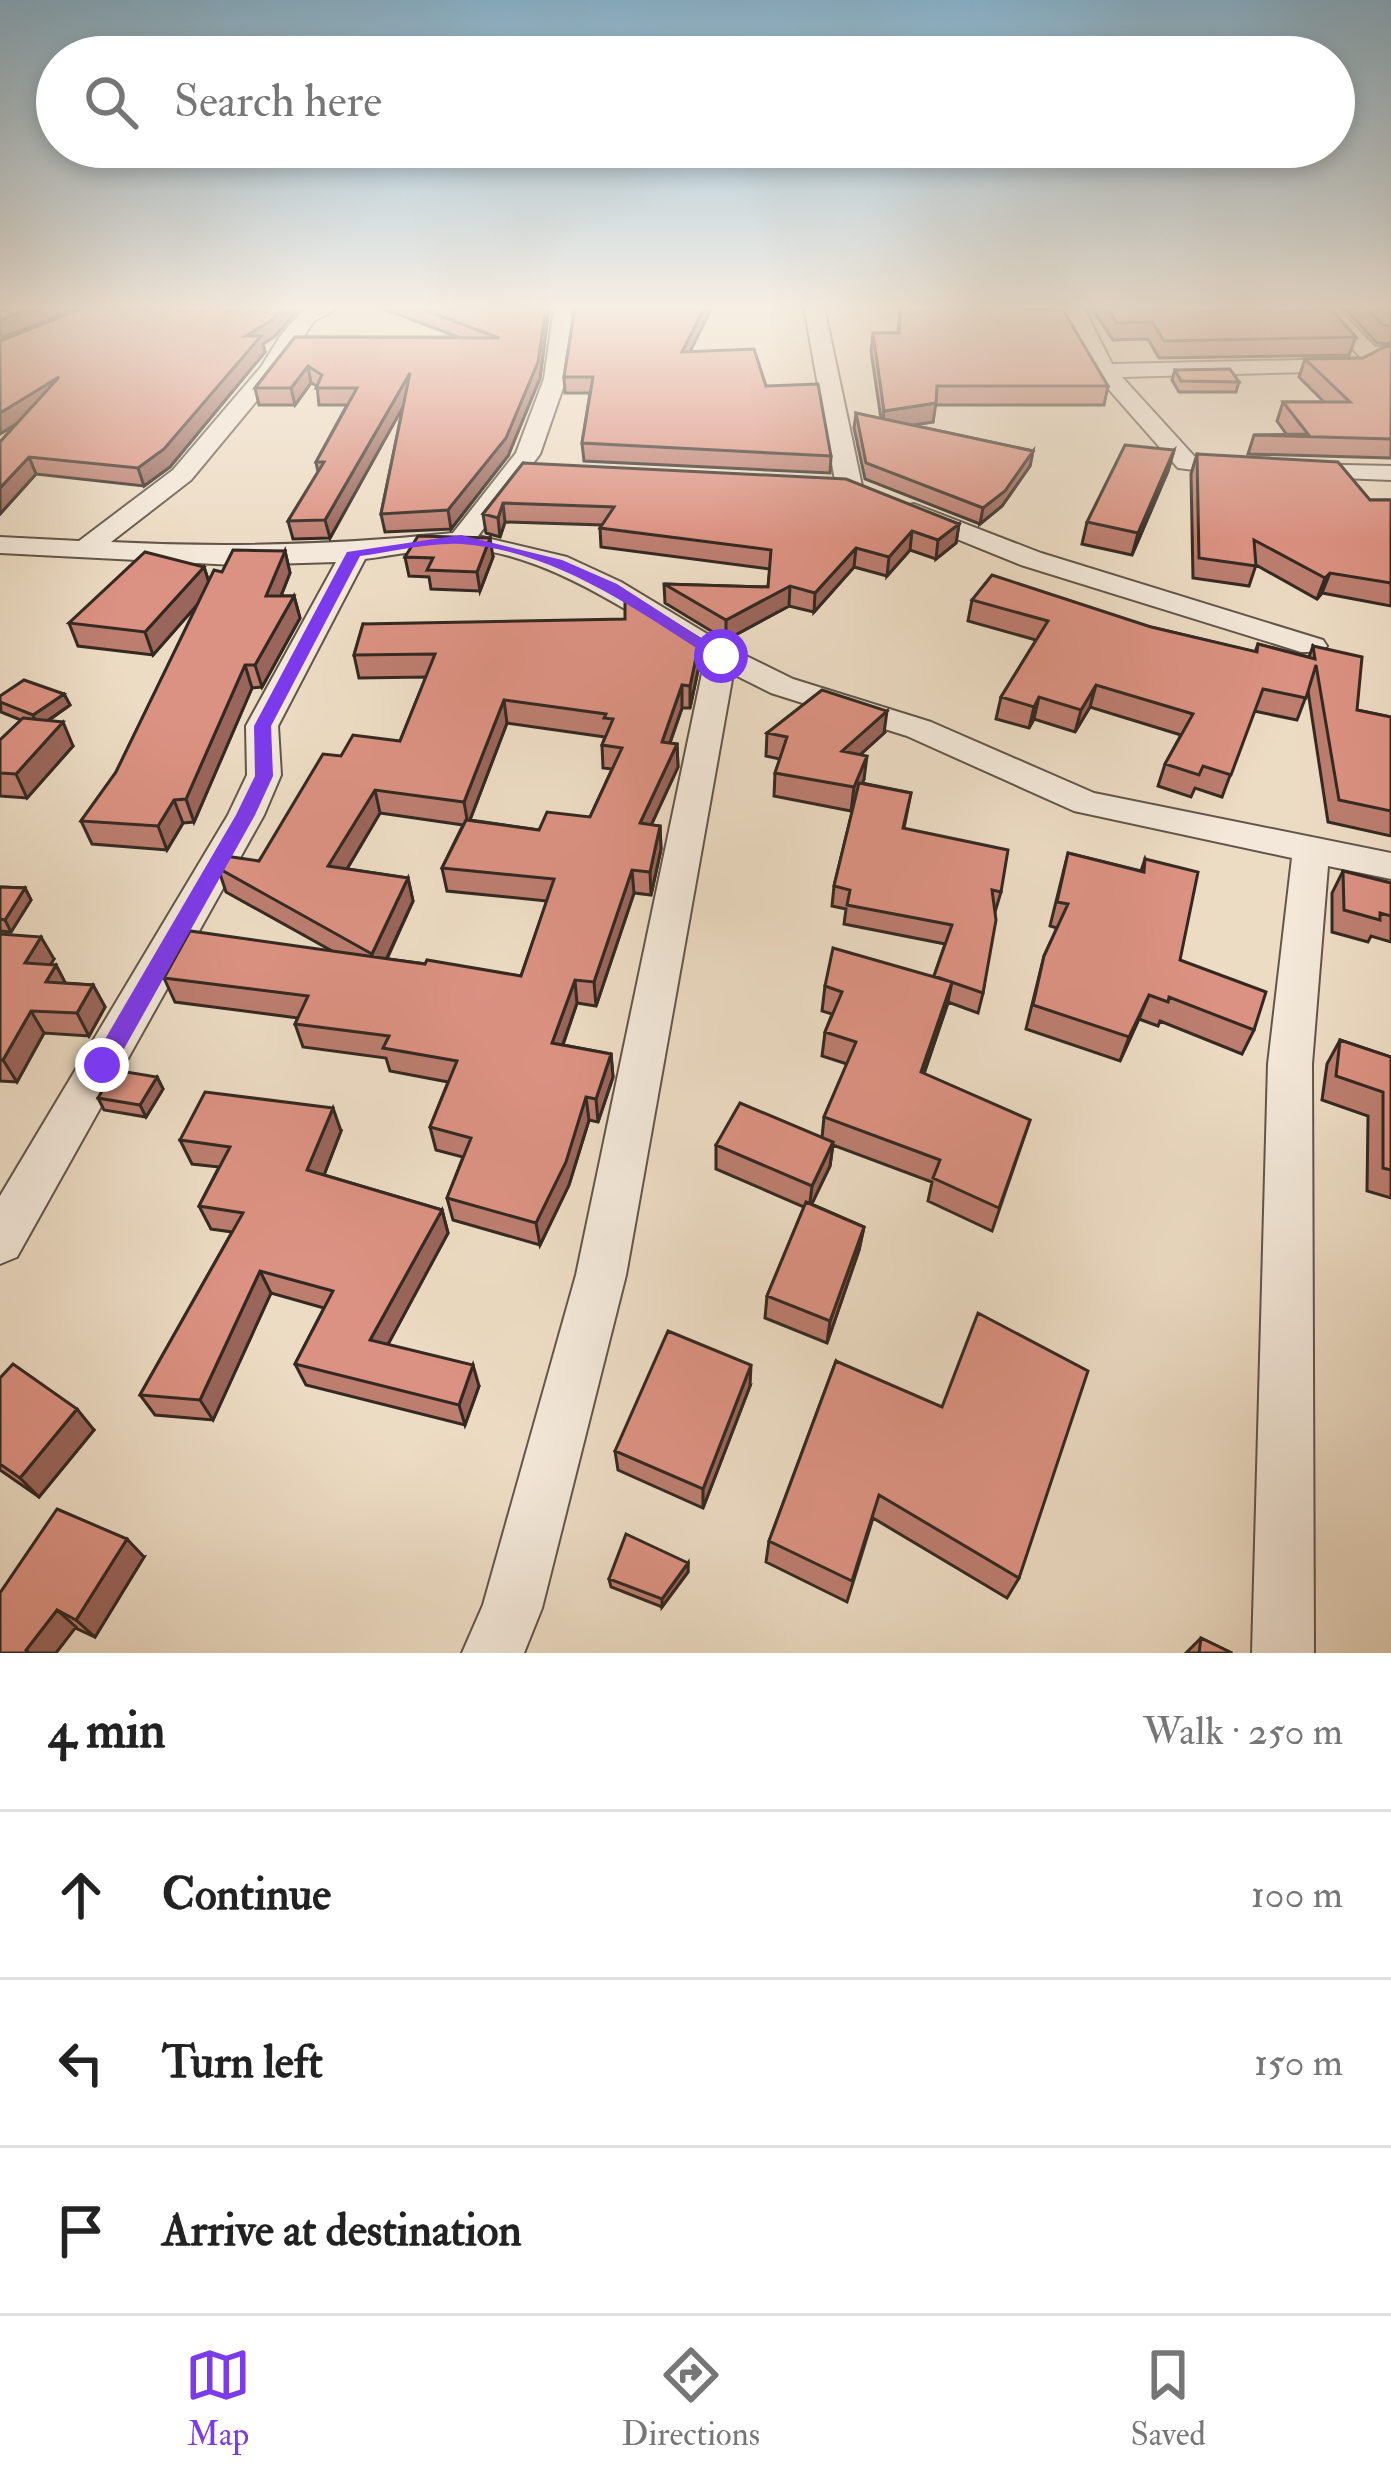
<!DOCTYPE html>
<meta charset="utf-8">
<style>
body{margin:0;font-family:"IM FELL Double Pica",serif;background:#f2f2f2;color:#222}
.stop{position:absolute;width:36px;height:36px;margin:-27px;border:9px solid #7c3aed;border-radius:50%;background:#fff}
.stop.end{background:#7c3aed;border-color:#fff;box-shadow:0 3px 12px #0008}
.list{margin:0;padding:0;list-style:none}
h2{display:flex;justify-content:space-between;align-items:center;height:156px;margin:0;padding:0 48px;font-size:51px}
h2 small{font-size:39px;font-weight:400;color:#767676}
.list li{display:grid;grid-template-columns:78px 1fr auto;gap:36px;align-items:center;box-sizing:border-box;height:168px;padding:0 48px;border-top:3px solid #e0e0e0}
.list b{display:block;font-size:45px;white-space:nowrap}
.list em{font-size:39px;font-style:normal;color:#767676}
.icon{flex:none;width:66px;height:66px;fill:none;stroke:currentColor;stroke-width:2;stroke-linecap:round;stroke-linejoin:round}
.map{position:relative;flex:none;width:1391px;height:1653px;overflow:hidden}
.search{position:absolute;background:#fff;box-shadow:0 6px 18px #0003;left:36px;right:36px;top:36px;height:132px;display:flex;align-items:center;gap:30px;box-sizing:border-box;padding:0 42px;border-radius:66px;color:#767676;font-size:45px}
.sheet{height:660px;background:#fff}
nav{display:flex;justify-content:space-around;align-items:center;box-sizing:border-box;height:168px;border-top:3px solid #e0e0e0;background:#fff;font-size:33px;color:#767676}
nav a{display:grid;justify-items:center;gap:6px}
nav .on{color:#7c3aed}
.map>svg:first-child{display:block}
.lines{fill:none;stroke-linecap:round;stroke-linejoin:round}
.minor-casing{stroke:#62564a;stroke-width:4}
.minor{fill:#f3e8d9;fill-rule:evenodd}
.wall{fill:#bd7e70;stroke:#342922;stroke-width:3;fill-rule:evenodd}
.shaded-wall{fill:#9a665b;stroke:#342922;stroke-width:3}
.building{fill:#dc9282;stroke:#342922;stroke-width:3}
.route{fill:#7c3aed}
</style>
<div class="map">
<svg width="1391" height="1653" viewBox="0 0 1391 1653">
<rect width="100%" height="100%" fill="#eddcc4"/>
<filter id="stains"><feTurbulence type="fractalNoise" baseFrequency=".00167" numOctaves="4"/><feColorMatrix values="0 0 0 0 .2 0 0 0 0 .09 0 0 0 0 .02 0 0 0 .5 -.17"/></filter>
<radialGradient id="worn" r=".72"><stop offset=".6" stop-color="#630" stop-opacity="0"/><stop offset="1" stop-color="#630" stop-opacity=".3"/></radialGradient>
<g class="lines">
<defs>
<path id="minor" d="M 312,307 L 340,307 L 314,321 L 278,375 L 191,480 L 111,542 C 227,548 337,545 453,533 L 516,453 L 544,379 L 554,307 L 574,307 L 566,379 L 540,454 L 478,536 L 567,557 L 621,582 L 732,649 L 793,679 L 931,722 L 1094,793 L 1391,853 L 1391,879 L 1328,866 L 1312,1064 L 1314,1653 L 1252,1653 L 1268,1064 L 1292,858 L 1074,811 L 907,736 L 771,693 L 733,674 L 626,1275 L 542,1608 L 524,1653 L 462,1653 L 483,1605 L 576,1275 L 705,659 C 636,616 543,550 459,548 C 428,548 395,555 365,559 L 278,726 L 281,775 L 264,815 L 17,1257 L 0,1264 L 0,1196 L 228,815 L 247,775 L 246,726 L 336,562 L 235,565 L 0,553 L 0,537 L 79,541 L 173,470 L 261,367 L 281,335 L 300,313 Z
M 804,307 L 824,307 L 862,486 L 858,491 L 849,494 L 836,486 Z
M 1063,307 L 1083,307 L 1112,364 L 1347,359 L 1358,365 L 1347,371 L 1122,377 L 1194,456 L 1244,462 L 1256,469 L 1244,476 L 1178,468 L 1097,376 Z
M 1314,307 L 1336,307 L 1375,347 L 1391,347 L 1391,359 L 1362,359 Z
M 1299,464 L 1391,466 L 1391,480 L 1290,476 L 1287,471 L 1290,466 Z
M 914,504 L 1041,553 L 1323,640 L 1327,646 L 1323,652 L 1301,652 L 1021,565 L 905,518 L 901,512 L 905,506 Z"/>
</defs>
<use href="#minor" class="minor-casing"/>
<use href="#minor" class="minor"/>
</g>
<path class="wall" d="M 85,307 L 304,307 L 298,309 L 275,336 L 263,344 L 265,352 L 170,467 L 144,486 L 36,474 L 0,514 L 0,442 L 16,424 L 0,434 L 0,341 Z
M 378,307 L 549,307 L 540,378 L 508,456 L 451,529 L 385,532 L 381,514 L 403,406 L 330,538 L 293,539 L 288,521 L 318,472 L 316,462 L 347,405 L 319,405 L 317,386 L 311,383 L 295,405 L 259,405 L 255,388 L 295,337 L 458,337 Z
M 575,307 L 712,307 L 690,351 L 766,386 L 831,456 L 830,473 L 584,461 L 582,443 L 590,393 L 565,393 L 564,377 Z
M 900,307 L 998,307 L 1108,386 L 1104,405 L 935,405 L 933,422 L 912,425 L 1033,451 L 1030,466 L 1002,506 L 980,524 L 865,479 L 854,428 L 856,413 L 881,419 L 871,351 L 873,333 L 898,333 Z
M 1091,307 L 1329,307 L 1356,337 L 1349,355 L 1159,358 L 1148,339 L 1113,340 Z
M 1343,307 L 1391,307 L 1391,344 L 1377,343 Z
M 1391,346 L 1391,458 L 1248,454 L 1254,435 L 1287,435 L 1277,421 L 1283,402 L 1324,402 L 1299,377 L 1305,359 L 1363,358 Z
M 1175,370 L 1239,382 L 1236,392 L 1179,392 L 1172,380 Z
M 1174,450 L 1168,471 L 1132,555 L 1082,544 L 1087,522 Z
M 1197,454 L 1370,500 L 1391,500 L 1391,606 L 1322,593 L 1317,599 L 1256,565 L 1249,586 L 1193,578 L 1191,474 Z
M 523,463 L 959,524 L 956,543 L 936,559 L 910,550 L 887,576 L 854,567 L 814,612 L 789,606 L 726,640 L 665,603 L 664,584 L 768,587 L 770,569 L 601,547 L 600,528 L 602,525 L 505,522 L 500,537 L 486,533 L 483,514 Z
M 285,551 L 290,573 L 281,596 L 294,596 L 300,618 L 262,687 L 252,688 L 194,822 L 183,823 L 167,850 L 92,844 L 81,821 L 116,772 L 198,604 L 153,655 L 78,646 L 69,623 L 204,567 L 209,582 L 222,572 Z
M 405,557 L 493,557 L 480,591 L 431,589 L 429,577 L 409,576 Z
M 972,600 L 1151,627 L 1255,652 L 1258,644 L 1309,657 L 1313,646 L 1357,710 L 1391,717 L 1391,836 L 1328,822 L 1308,691 L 1297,720 L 1254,711 L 1222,797 L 1195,788 L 1191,797 L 1158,786 L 1165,764 L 1181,735 L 1090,707 L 1075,732 L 1034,719 L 1029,728 L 996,719 L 1001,697 L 1036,640 L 968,621 Z
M 363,624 L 700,661 L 690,708 L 682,708 L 670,743 L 677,744 L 678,767 L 651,825 L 660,826 L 661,849 L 651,895 L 634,893 L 596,1006 L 577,1003 L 563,1045 L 611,1054 L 613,1077 L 598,1122 L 589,1120 L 569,1185 L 540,1245 L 453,1220 L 447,1198 L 463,1157 L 436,1150 L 430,1127 L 448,1082 L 390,1071 L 386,1058 L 303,1047 L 295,1024 L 298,1018 L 175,1002 L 164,978 L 332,951 L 226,892 L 218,868 L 259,861 L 341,756 L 400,741 L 426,677 L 359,678 L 354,655 ZM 507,723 L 605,737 L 602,745 L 603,768 L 612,769 L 590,817 L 539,830 L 470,820 ZM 380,813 L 463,825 L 442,868 L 447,891 L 547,901 L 521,976 L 387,959 L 413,901 L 408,878 L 347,869 Z
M 64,694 L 70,705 L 48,721 L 73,746 L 27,798 L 0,796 L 0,740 L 21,720 L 1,712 L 0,696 Z
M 767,733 L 884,733 L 861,754 L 864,779 L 862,783 L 911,793 L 904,828 L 1001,892 L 995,912 L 983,993 L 978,1013 L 948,1002 L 924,1074 L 1030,1120 L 992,1231 L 928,1201 L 932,1182 L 833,1145 L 830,1166 L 811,1204 L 864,1227 L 859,1250 L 827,1343 L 765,1318 L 767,1296 L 804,1207 L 716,1169 L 716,1145 L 822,1138 L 824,1117 L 847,1064 L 822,1056 L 825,1032 L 832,1014 L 822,1011 L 825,986 L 934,976 L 945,944 L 844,924 L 846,909 L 832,906 L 834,886 L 854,804 L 851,811 L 774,796 L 775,773 L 780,759 L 766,756 Z
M 1068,853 L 1141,871 L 1145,859 L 1180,960 L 1254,1030 L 1242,1054 L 1160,1021 L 1158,1026 L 1139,1019 L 1120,1061 L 1026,1029 L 1044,956 L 1057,928 L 1050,926 Z
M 1343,871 L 1391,883 L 1391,942 L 1371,936 L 1368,942 L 1332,932 L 1332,893 Z
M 0,887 L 25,888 L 31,900 L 11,932 L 0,931 Z
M 0,934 L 54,959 L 50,965 L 56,965 L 65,983 L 93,985 L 105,1007 L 89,1036 L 44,1033 L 17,1082 L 0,1081 Z
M 1340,1040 L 1391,1057 L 1391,1198 L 1367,1191 L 1368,1116 L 1322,1100 L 1327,1064 Z
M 157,1077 L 163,1089 L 146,1117 L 104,1110 L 98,1098 Z
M 341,1131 L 324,1175 L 442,1210 L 448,1233 L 388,1344 L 479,1386 L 465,1425 L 306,1385 L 295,1364 L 324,1308 L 271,1293 L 213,1420 L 155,1415 L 140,1395 L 232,1232 L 211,1229 L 199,1206 L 219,1167 L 192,1164 L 180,1140 Z
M 836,1361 L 1019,1578 L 1007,1598 L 873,1518 L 847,1602 L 766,1562 L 769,1541 Z
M 0,1378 L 94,1430 L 39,1497 L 0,1470 Z
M 750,1386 L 703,1508 L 618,1470 L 615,1451 Z
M 144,1557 L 95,1637 L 0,1593 Z
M 688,1563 L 688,1572 L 662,1607 L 611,1587 L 609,1579 Z
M 1201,1638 L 1232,1653 L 1186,1653 Z"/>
<path class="shaded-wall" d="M 35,307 L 83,307 L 0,338 L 0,320 Z
M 283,307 L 304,307 L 298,309 L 275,336 L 263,344 L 265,352 L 170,467 L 144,486 L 138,468 L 246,336 Z
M 546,307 L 549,307 L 540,378 L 508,456 L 451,529 L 448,510 Z
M 705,307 L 712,307 L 682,368 L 682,352 Z
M 308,366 L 311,383 L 295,405 L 291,388 Z
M 410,373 L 413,389 L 330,538 L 325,520 Z
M 59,377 L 65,394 L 0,434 L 0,413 Z
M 936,403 L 933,422 L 882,430 L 884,411 Z
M 1174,450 L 1168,471 L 1132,555 L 1138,533 Z
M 1033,451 L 1030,466 L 1002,506 L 980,524 L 983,508 Z
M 29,457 L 36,474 L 0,514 L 0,488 Z
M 503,503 L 505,522 L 500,537 L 498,518 Z
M 959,524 L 956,543 L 936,559 L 938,540 Z
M 912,531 L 910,550 L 887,576 L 889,557 Z
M 490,538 L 493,557 L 480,591 L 477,572 Z
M 856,548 L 854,567 L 814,612 L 815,593 Z
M 285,551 L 290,573 L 272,618 L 266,596 Z
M 204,567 L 211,589 L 153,655 L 145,632 Z
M 1330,573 L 1322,593 L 1317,599 L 1325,578 Z
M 790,586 L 789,606 L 726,640 L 726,620 Z
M 294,596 L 300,618 L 262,687 L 255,665 Z
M 700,639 L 700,661 L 690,708 L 690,686 Z
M 245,665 L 252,688 L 194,822 L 186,799 Z
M 682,685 L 682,708 L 662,765 L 662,742 Z
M 1096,685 L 1090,707 L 1075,732 L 1081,710 Z
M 64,694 L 70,705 L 38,727 L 33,715 Z
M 1039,697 L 1034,719 L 1029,728 L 1034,707 Z
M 504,700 L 507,723 L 468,825 L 464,802 Z
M 887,711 L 884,733 L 840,773 L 842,751 Z
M 63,722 L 73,746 L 27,798 L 16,774 Z
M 677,744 L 678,767 L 641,847 L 640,823 Z
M 867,756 L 864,779 L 851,811 L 854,787 Z
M 375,790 L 380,813 L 335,889 L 328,866 Z
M 174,800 L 183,823 L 167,850 L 158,826 Z
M 660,826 L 661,849 L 651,895 L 650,872 Z
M 632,870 L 634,893 L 596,1006 L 594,982 Z
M 408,878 L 413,901 L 378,977 L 372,954 Z
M 25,888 L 31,900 L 11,932 L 5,920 Z
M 41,937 L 54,959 L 37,986 L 25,963 Z
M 56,965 L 68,988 L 46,982 Z
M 575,980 L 577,1003 L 555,1067 L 552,1043 Z
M 952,982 L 947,1006 L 916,1096 L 921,1072 Z
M 93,985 L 105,1007 L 89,1036 L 77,1013 Z
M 1149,995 L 1139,1019 L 1120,1061 L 1129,1037 Z
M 31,1011 L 44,1033 L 17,1082 L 3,1060 Z
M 611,1054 L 613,1077 L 598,1122 L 596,1099 Z
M 157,1077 L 163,1089 L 146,1117 L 140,1105 Z
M 586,1097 L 589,1120 L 569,1185 L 540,1245 L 536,1223 Z
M 333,1108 L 341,1131 L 317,1193 L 307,1170 Z
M 833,1142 L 830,1166 L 809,1210 L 812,1186 Z
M 442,1210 L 448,1233 L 379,1361 L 370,1340 Z
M 864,1227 L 859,1250 L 827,1343 L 830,1321 Z
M 260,1271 L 271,1293 L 213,1420 L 200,1400 Z
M 473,1365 L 479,1386 L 465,1425 L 459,1405 Z
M 751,1365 L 750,1386 L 703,1508 L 703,1489 Z
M 77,1409 L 94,1430 L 39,1497 L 20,1478 Z
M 127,1539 L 144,1557 L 95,1637 L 76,1620 Z
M 688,1563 L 688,1572 L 662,1607 L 662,1599 Z
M 57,1610 L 76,1627 L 56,1653 L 29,1653 L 26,1650 Z"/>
<path class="building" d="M 0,307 L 35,307 L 0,320 Z
M 85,307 L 283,307 L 272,320 L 246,336 L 261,336 L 164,449 L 138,468 L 29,457 L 0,488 L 0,442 L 59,377 L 0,413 L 0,341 Z
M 417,307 L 546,307 L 538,362 L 506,438 L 448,510 L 381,514 L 410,373 L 325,520 L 288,521 L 324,462 L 316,462 L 357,388 L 316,388 L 322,375 L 308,366 L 291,388 L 255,388 L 295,337 L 499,338 Z
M 575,307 L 705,307 L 682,352 L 754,349 L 766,386 L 818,384 L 831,456 L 582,443 L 593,377 L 564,377 Z
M 901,307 L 998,307 L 1063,310 L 1108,386 L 937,386 L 936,403 L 884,411 L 873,333 L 899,333 Z
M 1106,307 L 1329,307 L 1356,337 L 1164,341 L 1152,322 L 1117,323 Z
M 1365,307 L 1391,307 L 1391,326 L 1383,325 Z
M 1391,346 L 1391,439 L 1254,435 L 1308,434 L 1283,402 L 1350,402 L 1305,359 L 1363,358 L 1384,347 Z
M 1230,369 L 1239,382 L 1181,381 L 1175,370 Z
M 856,413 L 1033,451 L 1005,491 L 983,508 L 866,463 Z
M 1125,445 L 1174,450 L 1138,533 L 1087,522 Z
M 1197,454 L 1338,462 L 1370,500 L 1391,500 L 1391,583 L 1330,573 L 1325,578 L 1254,540 L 1256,566 L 1199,558 Z
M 523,463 L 846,479 L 959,524 L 938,540 L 912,531 L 889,557 L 856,548 L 815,593 L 790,586 L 726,620 L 664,584 L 768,587 L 771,550 L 600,528 L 614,507 L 503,503 L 498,518 L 483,514 Z
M 418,536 L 490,538 L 477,572 L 427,570 L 433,558 L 405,557 Z
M 233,550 L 285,551 L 266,596 L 294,596 L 255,665 L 245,665 L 186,799 L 174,800 L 158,826 L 81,821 L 116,772 L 214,570 L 222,572 Z
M 145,552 L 204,567 L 145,632 L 69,623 Z
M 992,575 L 1151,627 L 1257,652 L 1258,644 L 1315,659 L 1313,646 L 1362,657 L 1357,710 L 1391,717 L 1391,811 L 1339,800 L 1316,665 L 1306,698 L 1263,689 L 1231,775 L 1203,766 L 1199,775 L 1165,764 L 1193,714 L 1096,685 L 1081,710 L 1039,697 L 1034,707 L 1001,697 L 1048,621 L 972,600 Z
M 625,593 L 700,639 L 690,686 L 682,685 L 662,742 L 677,744 L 640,823 L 660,826 L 650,872 L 632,870 L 594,982 L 575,980 L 552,1043 L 611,1054 L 596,1099 L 586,1097 L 566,1162 L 536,1223 L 447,1198 L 471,1138 L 430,1127 L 457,1061 L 383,1048 L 389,1036 L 295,1024 L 308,996 L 164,978 L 190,931 L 425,964 L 427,960 L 521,976 L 554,879 L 442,868 L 466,820 L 539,830 L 547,812 L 590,817 L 622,748 L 602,745 L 613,719 L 604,718 L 606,714 L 504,700 L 464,802 L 375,790 L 328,866 L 408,878 L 372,954 L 218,868 L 225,856 L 259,861 L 323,754 L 341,756 L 353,735 L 400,741 L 435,654 L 354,655 L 363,624 L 625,619 Z
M 24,680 L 64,694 L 33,715 L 0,702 L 0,696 Z
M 822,690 L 887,711 L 842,751 L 867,756 L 854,787 L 775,773 L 787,737 L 767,733 Z
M 23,718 L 63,722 L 16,774 L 0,773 L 0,740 Z
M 859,783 L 911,793 L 903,828 L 1008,850 L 1001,892 L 992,890 L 996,920 L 983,993 L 934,976 L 952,925 L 847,905 L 850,890 L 834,886 Z
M 1068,853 L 1144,872 L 1145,859 L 1198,872 L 1180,960 L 1266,992 L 1254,1030 L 1169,997 L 1168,1002 L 1149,995 L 1129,1037 L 1033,1005 L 1044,956 L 1068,904 L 1057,902 Z
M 1343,871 L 1391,883 L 1391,916 L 1380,913 L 1380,920 L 1344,910 Z
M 0,887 L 25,888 L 5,920 L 0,919 Z
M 0,934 L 41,937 L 25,963 L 56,965 L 46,982 L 93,985 L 77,1013 L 31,1011 L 3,1060 L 0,1060 Z
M 833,948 L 952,982 L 921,1072 L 1030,1120 L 999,1208 L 933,1178 L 940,1160 L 824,1117 L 856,1042 L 825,1032 L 842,992 L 825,986 Z
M 1340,1040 L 1391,1057 L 1391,1170 L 1383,1168 L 1383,1092 L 1336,1076 Z
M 114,1070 L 157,1077 L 140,1105 L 98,1098 Z
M 205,1092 L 333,1108 L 307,1170 L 442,1210 L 370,1340 L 473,1365 L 459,1405 L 295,1364 L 333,1291 L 260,1271 L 200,1400 L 140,1395 L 243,1213 L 199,1206 L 230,1147 L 180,1140 Z
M 740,1103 L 833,1142 L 812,1186 L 716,1145 Z
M 806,1202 L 864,1227 L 830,1321 L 767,1296 Z
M 978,1313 L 1088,1371 L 1019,1578 L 879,1495 L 852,1581 L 769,1541 L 836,1361 L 942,1407 Z
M 668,1331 L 751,1365 L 703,1489 L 615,1451 Z
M 13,1364 L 77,1409 L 20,1478 L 0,1464 L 0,1378 Z
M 57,1509 L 127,1539 L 76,1620 L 57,1610 L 26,1650 L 29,1653 L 0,1653 L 0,1593 Z
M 626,1534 L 688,1563 L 662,1599 L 609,1579 Z
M 1201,1638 L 1232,1653 L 1199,1653 Z"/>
<linearGradient id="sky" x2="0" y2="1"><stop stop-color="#88b7d3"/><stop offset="0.57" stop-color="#f7efe4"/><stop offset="1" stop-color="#f7efe4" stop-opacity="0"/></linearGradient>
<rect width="1391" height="539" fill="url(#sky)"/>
<path class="route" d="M 461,535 L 562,560 L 617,584 L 729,656 L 715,660 C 638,611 557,551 462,544 C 430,542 392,552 360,556 L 271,726 L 273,776 L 255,815 L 111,1072 L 94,1072 L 94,1058 L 236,815 L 255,776 L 254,726 L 347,552 Z"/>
<rect width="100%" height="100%" filter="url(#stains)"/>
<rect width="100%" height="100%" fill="url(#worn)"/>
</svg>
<div class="stop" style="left:721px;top:656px"></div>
<div class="stop end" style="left:102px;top:1065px"></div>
<div class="search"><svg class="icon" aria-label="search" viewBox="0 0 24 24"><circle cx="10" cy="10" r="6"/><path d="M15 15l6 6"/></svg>Search here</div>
</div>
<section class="sheet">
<h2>4 min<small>Walk · 250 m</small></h2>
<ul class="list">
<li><svg class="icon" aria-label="ahead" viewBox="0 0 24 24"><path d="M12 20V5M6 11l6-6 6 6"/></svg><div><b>Continue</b></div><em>100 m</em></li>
<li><svg class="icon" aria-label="left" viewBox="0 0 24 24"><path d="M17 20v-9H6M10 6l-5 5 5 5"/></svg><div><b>Turn left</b></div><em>150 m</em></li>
<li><svg class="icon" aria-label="arrive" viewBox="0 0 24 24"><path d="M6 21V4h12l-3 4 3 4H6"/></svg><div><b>Arrive at destination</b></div></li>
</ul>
</section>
<nav>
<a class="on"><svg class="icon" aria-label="map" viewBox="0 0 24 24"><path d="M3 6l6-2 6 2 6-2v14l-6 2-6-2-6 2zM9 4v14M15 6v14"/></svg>Map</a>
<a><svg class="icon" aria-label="directions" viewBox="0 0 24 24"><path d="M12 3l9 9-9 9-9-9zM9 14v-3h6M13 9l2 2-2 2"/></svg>Directions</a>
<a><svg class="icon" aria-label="saved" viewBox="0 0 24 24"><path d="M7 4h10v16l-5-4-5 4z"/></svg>Saved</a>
</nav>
